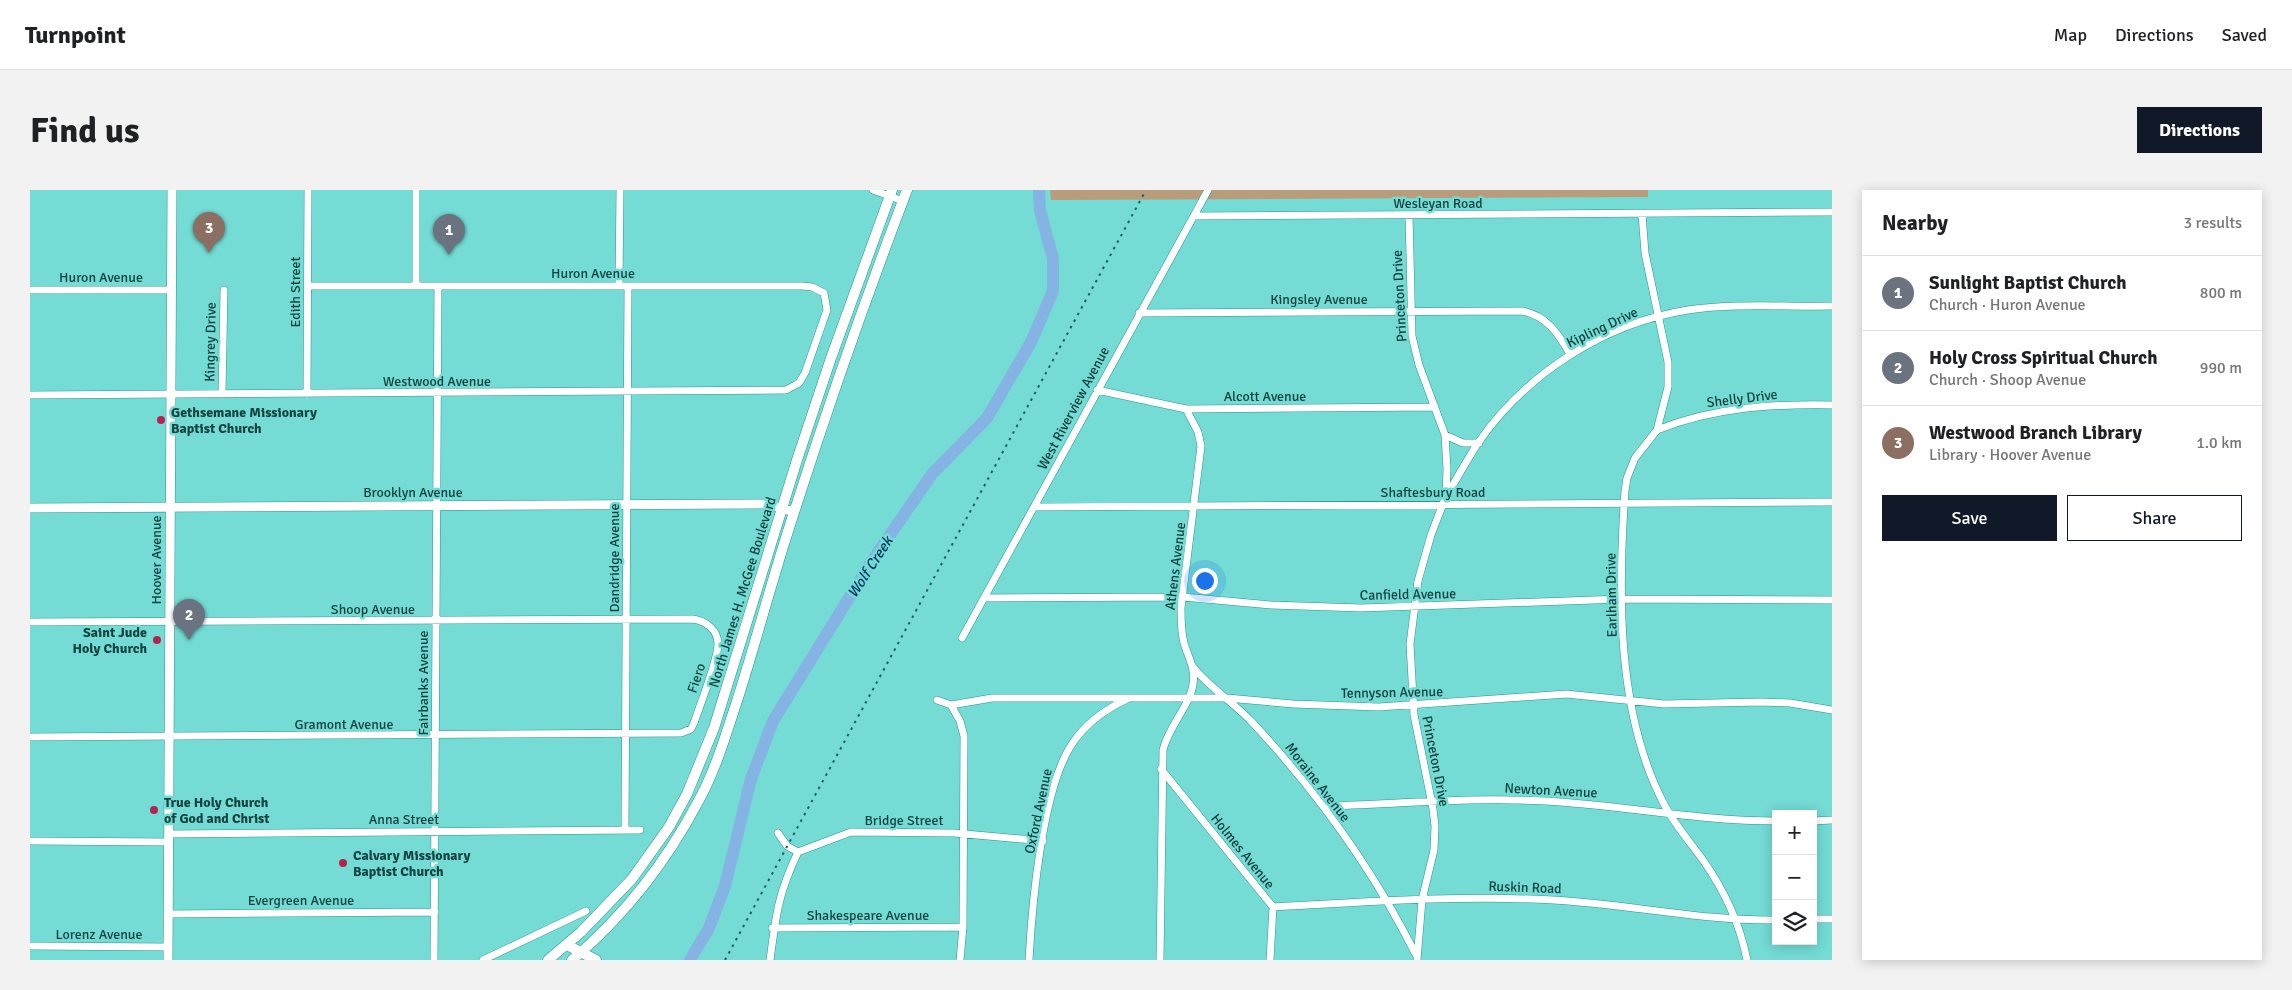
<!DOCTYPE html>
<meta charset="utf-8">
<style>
body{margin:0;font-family:Signika,sans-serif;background:#f2f2f2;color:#202124}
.controls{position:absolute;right:15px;bottom:15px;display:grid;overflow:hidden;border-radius:0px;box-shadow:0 2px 12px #0003}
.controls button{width:45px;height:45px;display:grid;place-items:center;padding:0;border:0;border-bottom:1px solid #e0e0e0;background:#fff;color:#202124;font:25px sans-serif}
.you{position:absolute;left:1174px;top:390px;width:18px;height:18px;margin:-12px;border:4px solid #fff;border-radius:50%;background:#1a73e8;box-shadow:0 0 0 8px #1a73e833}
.badge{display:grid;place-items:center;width:32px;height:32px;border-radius:50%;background:#111827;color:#fff;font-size:16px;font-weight:700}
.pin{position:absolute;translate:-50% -41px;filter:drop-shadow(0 1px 2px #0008)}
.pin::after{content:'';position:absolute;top:26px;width:18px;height:15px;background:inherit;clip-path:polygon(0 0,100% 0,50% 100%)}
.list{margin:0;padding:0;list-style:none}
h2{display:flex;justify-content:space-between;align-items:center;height:65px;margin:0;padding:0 20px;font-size:21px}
h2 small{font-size:16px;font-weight:400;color:#757577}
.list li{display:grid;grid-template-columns:32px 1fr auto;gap:15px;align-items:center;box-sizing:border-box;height:75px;padding:0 20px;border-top:1px solid #e0e0e0}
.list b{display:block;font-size:19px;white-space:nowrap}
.list p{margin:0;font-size:16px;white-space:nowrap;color:#757577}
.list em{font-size:16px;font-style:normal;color:#757577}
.actions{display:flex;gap:10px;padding:15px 20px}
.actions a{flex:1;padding:11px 0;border:1px solid #111827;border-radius:0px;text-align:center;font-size:18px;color:#111827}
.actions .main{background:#111827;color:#fff}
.icon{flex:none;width:28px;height:28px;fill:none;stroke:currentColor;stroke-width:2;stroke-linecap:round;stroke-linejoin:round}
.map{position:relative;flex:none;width:1802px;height:770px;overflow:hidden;border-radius:0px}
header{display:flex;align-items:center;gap:30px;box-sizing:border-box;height:70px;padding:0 25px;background:#fff;border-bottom:1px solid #e0e0e0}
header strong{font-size:24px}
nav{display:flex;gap:28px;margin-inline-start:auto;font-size:18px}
.intro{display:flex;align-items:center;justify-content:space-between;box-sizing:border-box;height:120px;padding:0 30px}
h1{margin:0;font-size:35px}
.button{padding:12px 22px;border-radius:0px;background:#111827;color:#fff;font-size:18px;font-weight:700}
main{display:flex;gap:30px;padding:0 30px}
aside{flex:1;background:#fff;border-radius:0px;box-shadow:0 2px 12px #0003}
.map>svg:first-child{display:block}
.green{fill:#b89c7b}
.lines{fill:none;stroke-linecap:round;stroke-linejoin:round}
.river{stroke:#85b4e4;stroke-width:12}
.minor-casing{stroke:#249791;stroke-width:8}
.tertiary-casing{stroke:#249791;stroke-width:10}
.secondary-casing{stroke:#249791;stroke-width:11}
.minor{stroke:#fff;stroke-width:7}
.tertiary{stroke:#fff;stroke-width:9}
.secondary{stroke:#fff;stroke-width:10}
.rail{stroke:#265d59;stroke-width:2;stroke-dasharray:2.5 5;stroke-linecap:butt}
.poi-dot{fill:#b5244e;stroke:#74dbd5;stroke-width:2}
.labels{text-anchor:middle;stroke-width:5;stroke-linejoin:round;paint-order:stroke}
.street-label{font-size:14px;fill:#164340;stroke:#74dbd5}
.poi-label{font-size:14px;font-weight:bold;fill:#164340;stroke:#74dbd5;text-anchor:start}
.water-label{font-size:15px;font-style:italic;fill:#033965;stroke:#74dbd5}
</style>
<header>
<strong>Turnpoint</strong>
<nav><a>Map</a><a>Directions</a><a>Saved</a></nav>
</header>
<div class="intro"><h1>Find us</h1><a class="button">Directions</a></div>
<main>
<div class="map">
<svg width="1802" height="770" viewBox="0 0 1802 770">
<rect width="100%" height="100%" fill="#74dbd5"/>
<path class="green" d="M 1020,0 L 1618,0 L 1618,7 L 1021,10 Z"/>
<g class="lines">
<path class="river" d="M 660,770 L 679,738 L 695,696 L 721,589 L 743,531 L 840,374 L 902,284 L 957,228 L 1001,152 L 1023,101 L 1023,69 L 1010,20 L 1009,0"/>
<defs>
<path id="minor" d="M 843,0 L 873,11
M 1612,24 L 1615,63 L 1638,172 L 1638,197 L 1627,240 L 1605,268 L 1597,288 L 1595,301 C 1588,401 1586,523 1634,614 C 1644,634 1660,652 1673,670 C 1694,700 1710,734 1717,770
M 1165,26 L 1802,22
M 1379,26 L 1382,146 L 1389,175 L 1415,245 L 1417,279 L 1416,306 L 1401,345 L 1388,391 L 1380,454 L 1384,525 L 1403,619 L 1405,636 L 1404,660 L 1392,710 L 1387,770
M 386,96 L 386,0
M 589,96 L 590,0
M 0,100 L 142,100
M 1109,123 L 1492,121 C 1517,126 1528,143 1540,164
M 1067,200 L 1156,219 L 1405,217
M 192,204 L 194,100
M 277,204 L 278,0
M 0,205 L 756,200 L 769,193 L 775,183 L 797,120 L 794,103 L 782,97 L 772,96 L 278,96
M 1627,240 C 1684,217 1741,214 1802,215
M 1415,245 L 1433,253 L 1449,253
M 1417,305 C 1427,288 1437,270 1448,253 C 1496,184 1574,133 1658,120 C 1705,113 1754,117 1802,116
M 1004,317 L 1802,312
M 954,408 L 1153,407 L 1241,415 L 1331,418 L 1592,409 L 1802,410
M 0,432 L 663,429 C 676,431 688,440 688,454 C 688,470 670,515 664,533 L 661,539 L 651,543 L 0,547
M 932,448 L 1178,0
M 1163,477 C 1180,498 1203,512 1222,532 C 1287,602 1343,679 1386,765
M 907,510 L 921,515 L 930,531 L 934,546 L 933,737 L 930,770
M 921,515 L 962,508 L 1197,508 L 1263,514 L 1349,517 L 1536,504 L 1634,514 L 1732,512 L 1760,513 L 1802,520
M 1131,579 L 1243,717
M 1294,616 C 1368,614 1441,607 1515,611 C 1592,615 1668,631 1746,631
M 1783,631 L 1802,630
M 595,640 L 598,96
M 748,643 L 757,656 L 768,662 L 821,642 L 924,643 L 1013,651
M 139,644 L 610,640
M 0,651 L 139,652
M 1243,717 C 1336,712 1430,705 1523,710 C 1598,714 1671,731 1746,730
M 139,724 L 405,722
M 1783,729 L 1802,729
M 742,738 L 933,737
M 0,756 L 138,757
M 404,770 L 408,96
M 453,770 L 556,721
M 740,770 C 746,725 748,704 768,662
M 999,770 C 1002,715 1012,599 1042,554 C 1055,534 1076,519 1097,509
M 1130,770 L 1133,560 C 1139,535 1160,516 1163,494 C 1166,479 1158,467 1154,453 C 1151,442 1151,430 1151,418 L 1171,256 L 1168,242 L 1156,219
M 1240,770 L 1243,717"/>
<path id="tertiary" d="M 0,318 L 725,314 L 737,314 L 764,322
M 138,770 L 142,0"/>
<path id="secondary" d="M 537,755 L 566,770
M 518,770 L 551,742 L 602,689 L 639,637 L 657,604 L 684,538 L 767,270 L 801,168 L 862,0
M 542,770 C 594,726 637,671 669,610 C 686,579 696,544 707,511 C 726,452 741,393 760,335 C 796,222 835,110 877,0"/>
</defs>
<use href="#minor" class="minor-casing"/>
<use href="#tertiary" class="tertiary-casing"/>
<use href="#secondary" class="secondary-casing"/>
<use href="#minor" class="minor"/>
<use href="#tertiary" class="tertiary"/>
<use href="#secondary" class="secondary"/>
<path class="rail" d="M 695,770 L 1116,0"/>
</g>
<g class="poi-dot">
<circle cx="131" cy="230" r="5"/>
<circle cx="127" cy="450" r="5"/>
<circle cx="124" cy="620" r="5"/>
<circle cx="313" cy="673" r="5"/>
</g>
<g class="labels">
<g class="street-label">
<text x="1408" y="18">Wesleyan Road</text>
<text x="563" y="88">Huron Avenue</text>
<text x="71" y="92">Huron Avenue</text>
<text transform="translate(265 102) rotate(-90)" y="5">Edith Street</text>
<text transform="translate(1369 106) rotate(-93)" y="5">Princeton Drive</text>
<text x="1289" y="114">Kingsley Avenue</text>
<text transform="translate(1572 137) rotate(-25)" y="5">Kipling Drive</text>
<text transform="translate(180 152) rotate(-89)" y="5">Kingrey Drive</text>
<text x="407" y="196">Westwood Avenue</text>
<text x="1235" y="211">Alcott Avenue</text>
<text transform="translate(1712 208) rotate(-7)" y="5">Shelly Drive</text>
<text transform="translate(1043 218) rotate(-62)" y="5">West Riverview Avenue</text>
<text x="383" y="307">Brooklyn Avenue</text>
<text x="1403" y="307">Shaftesbury Road</text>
<text transform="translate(584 368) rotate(-90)" y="5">Dandridge Avenue</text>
<text transform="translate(126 370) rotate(-90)" y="5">Hoover Avenue</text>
<text transform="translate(1145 376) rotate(-83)" y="5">Athens Avenue</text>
<text transform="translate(712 402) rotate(-73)" y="5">North James H. McGee Boulevard</text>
<text transform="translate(1378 404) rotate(-1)" y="5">Canfield Avenue</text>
<text transform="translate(1581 405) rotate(-91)" y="5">Earlham Drive</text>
<text x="343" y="424">Shoop Avenue</text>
<text transform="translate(666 488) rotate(-72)" y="5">Fiero</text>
<text transform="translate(393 493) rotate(-90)" y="5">Fairbanks Avenue</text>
<text transform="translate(1362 502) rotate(-1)" y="5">Tennyson Avenue</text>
<text x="314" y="539">Gramont Avenue</text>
<text transform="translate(1406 571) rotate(79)" y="5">Princeton Drive</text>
<text transform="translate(1288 592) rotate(52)" y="5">Moraine Avenue</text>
<text transform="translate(1521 600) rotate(3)" y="5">Newton Avenue</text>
<text transform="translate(1008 621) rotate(-78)" y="5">Oxford Avenue</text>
<text x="374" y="634">Anna Street</text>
<text x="874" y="635">Bridge Street</text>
<text transform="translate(1213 661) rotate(51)" y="5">Holmes Avenue</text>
<text transform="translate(1495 697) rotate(2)" y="5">Ruskin Road</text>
<text x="271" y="715">Evergreen Avenue</text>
<text x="838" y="730">Shakespeare Avenue</text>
<text x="69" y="749">Lorenz Avenue</text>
</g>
<g class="poi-label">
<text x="141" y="227">Gethsemane Missionary<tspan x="141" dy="16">Baptist Church</tspan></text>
<text x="117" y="447" text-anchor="end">Saint Jude<tspan x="117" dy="16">Holy Church</tspan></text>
<text x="134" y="617">True Holy Church<tspan x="134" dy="16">of God and Christ</tspan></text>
<text x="323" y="670">Calvary Missionary<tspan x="323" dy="16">Baptist Church</tspan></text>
</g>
<g class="water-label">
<text transform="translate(840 377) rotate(-57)" y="5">Wolf Creek</text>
</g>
</g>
</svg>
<div class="controls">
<button>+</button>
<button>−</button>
<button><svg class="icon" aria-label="layers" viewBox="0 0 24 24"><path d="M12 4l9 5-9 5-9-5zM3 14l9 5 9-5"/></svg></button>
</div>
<div class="you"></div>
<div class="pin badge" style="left:419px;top:65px;background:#6b7280">1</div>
<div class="pin badge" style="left:159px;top:450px;background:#6b7280">2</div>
<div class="pin badge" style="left:179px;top:63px;background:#8d6e63">3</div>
</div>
<aside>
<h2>Nearby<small>3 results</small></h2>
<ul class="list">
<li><span class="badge" style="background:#6b7280">1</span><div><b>Sunlight Baptist Church</b><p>Church · Huron Avenue</p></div><em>800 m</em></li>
<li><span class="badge" style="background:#6b7280">2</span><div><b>Holy Cross Spiritual Church</b><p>Church · Shoop Avenue</p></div><em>990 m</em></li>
<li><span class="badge" style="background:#8d6e63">3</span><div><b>Westwood Branch Library</b><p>Library · Hoover Avenue</p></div><em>1.0 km</em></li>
</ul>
<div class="actions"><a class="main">Save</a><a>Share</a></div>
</aside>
</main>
